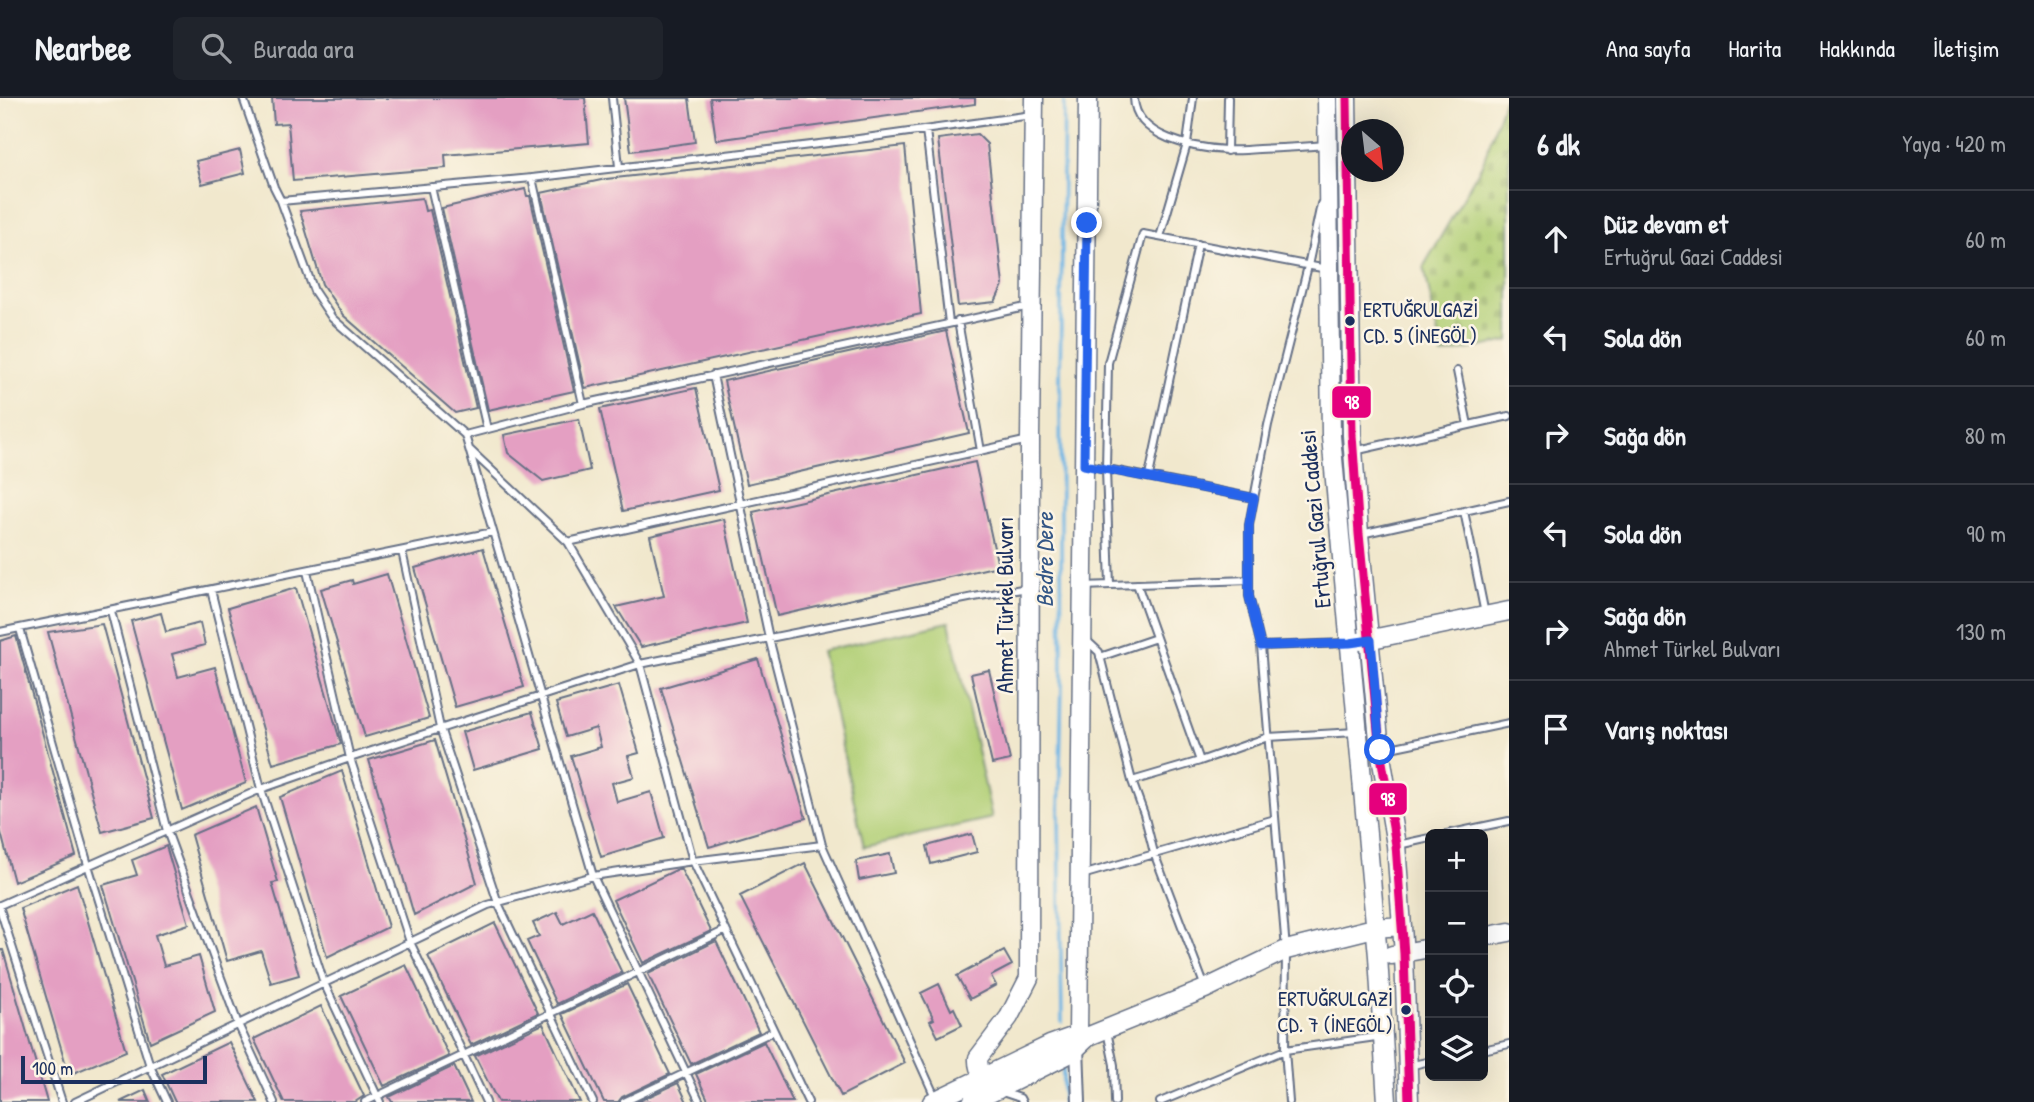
<!DOCTYPE html>
<html lang="tr">
<meta charset="utf-8">
<style>
body{margin:0;font-family:"Patrick Hand",sans-serif;background:#20242c;color:#f1f3f6}
.controls{position:absolute;right:21px;bottom:21px;display:grid;overflow:hidden;border-radius:10px;box-shadow:0 7px 28px #0002}
.controls button{width:63px;height:63px;display:grid;place-items:center;padding:0;border:0;border-bottom:2px solid #363941;background:#171b24;color:#f1f3f6;font:35px sans-serif}
.compass{position:absolute;left:1341px;top:21px;width:63px;height:63px;border-radius:50%;background:#171b24;box-shadow:0 7px 28px #0002;rotate:152deg}
.scale{position:absolute;left:21px;bottom:18px;width:186px;box-sizing:border-box;padding-left:7px;border:4px solid #1b2f5e;border-top:0;font-size:19px;line-height:24px;white-space:nowrap;color:#1b2f5e;-webkit-text-stroke:5px #fcf5e5;paint-order:stroke}
.stop{position:absolute;width:21px;height:21px;margin:-16px;border:5px solid #2563eb;border-radius:50%;background:#fff}
.stop.end{background:#2563eb;border-color:#fff;box-shadow:0 2px 7px #0008}
.list{margin:0;padding:0;list-style:none}
h2{display:flex;justify-content:space-between;align-items:center;height:91px;margin:0;padding:0 28px;font-size:30px}
h2 small{font-size:23px;font-weight:400;color:#9ea1a6}
.list li{display:grid;grid-template-columns:46px 1fr auto;gap:21px;align-items:center;box-sizing:border-box;height:98px;padding:0 28px;border-top:2px solid #363941}
.list b{display:block;font-size:26px;white-space:nowrap}
.list p{margin:0;font-size:23px;white-space:nowrap;color:#9ea1a6}
.list em{font-size:23px;font-style:normal;color:#9ea1a6}
.icon{flex:none;width:38px;height:38px;fill:none;stroke:currentColor;stroke-width:2;stroke-linecap:round;stroke-linejoin:round}
.map{position:relative;flex:none;width:1509px;height:1004px;overflow:hidden}
header{display:flex;align-items:center;gap:42px;box-sizing:border-box;height:98px;padding:0 35px;background:#171b24;border-bottom:2px solid #363941}
header strong{font-size:33px}
nav{display:flex;gap:38px;margin-inline-start:auto;font-size:24px}
.search{width:490px;height:63px;background:#20242c;display:flex;align-items:center;gap:18px;box-sizing:border-box;padding:0 24px;border-radius:10px;color:#9ea1a6;font-size:26px}
main{display:flex}
aside{flex:1;background:#171b24}
.map>svg:first-child{display:block}
.green{fill:#b1cf76;stroke:#667f6a;stroke-width:2}
.cemetery{fill:url(#cemetery-stones);stroke:#667f6a;stroke-width:2}
.lines{fill:none;stroke-linecap:round;stroke-linejoin:round}
.stream{stroke:#6eb5e5;stroke-width:3.5}
.building{fill:#e49fc2}
.lane-casing{stroke:#667085;stroke-width:10}
.street-casing{stroke:#667085;stroke-width:16}
.secondary-casing{stroke:#667085;stroke-width:21}
.lane{stroke:#fff;stroke-width:6}
.street{stroke:#fff;stroke-width:12}
.secondary{stroke:#fff;stroke-width:18}
.bus-1-casing{stroke:#fcf5e5;stroke-width:14}
.bus-1{stroke:#e5007d;stroke-width:9}
.route{stroke:#2563eb;stroke-width:9}
.bus-dot{fill:#1b2f5e;stroke:#fcf5e5;stroke-width:2.5}
.labels{text-anchor:middle;stroke-width:5;stroke-linejoin:round;paint-order:stroke}
.bus-label{font-size:21px;fill:#1b2f5e;stroke:#fcf5e5;text-anchor:start}
.street-label{font-size:23px;fill:#1b2f5e;stroke:#fcf5e5}
.water-label{font-size:24px;font-style:italic;fill:#345786;stroke:#fcf5e5}
.line-badge{stroke:#fcf5e5;stroke-width:2.5}
.badge-label{font-size:19px;text-anchor:middle;font-weight:bold;fill:#fff}
</style>
<header>
<strong>Nearbee</strong>
<div class="search"><svg class="icon" aria-label="search" viewBox="0 0 24 24"><circle cx="10" cy="10" r="6"/><path d="M15 15l6 6"/></svg>Burada ara</div>
<nav><a>Ana sayfa</a><a>Harita</a><a>Hakkında</a><a>İletişim</a></nav>
</header>
<main>
<div class="map">
<svg width="1509" height="1004" viewBox="0 0 1509 1004">
<defs>
<pattern id="cemetery-stones" width="16" height="16" patternUnits="userSpaceOnUse" patternTransform="scale(1.75)"><rect width="16" height="16" fill="#b1cf76"/><path d="M2 7V4a2 2 0 0 1 4 0v3zM10 15v-3a2 2 0 0 1 4 0v3z" fill="#98b268"/></pattern>
</defs>
<rect width="100%" height="100%" fill="#fcf5e5"/>
<filter id="ink" filterUnits="userSpaceOnUse"><feTurbulence type="fractalNoise" baseFrequency=".0143" numOctaves="2"/><feDisplacementMap in="SourceGraphic" scale="14" xChannelSelector="R" yChannelSelector="G"/><feConvolveMatrix kernelMatrix="1 2 1 2 8 2 1 2 1" color-interpolation-filters="sRGB"/></filter>
<filter id="wash" filterUnits="userSpaceOnUse"><feTurbulence type="fractalNoise" baseFrequency=".00686" numOctaves="4" result="noise"/><feDisplacementMap in="SourceGraphic" scale="28" xChannelSelector="R" yChannelSelector="G"/><feGaussianBlur stdDeviation="1.57" result="paint"/><feColorMatrix in="noise" values="0 0 0 0 0 0 0 0 0 0 0 0 0 0 0 0 0 1.4 0 .05"/><feComposite in="paint" operator="in"/></filter>
<g filter="url(#wash)">
<rect width="100%" height="100%" fill="#f1e8cd"/>
<path class="green" d="M 949,524 L 992,720 L 864,749 L 821,553 Z"/>
<path class="cemetery" d="M 1505,0 L 1509,0 L 1509,243 L 1442,257 L 1424,168 L 1483,65 Z"/>
<g class="lines">
<path class="stream" d="M 1062,924 L 1059,718 L 1062,584 L 1060,283 L 1064,0
M 1063,1004 L 1063,970"/>
</g>
<g id="blocks">
<path class="building" d="M 272,0 L 585,0 L 589,45 L 445,57 L 446,70 L 293,83 L 288,25 L 274,26 Z
M 624,0 L 689,0 L 695,44 L 631,53 Z
M 710,0 L 975,0 L 975,6 L 716,42 Z
M 977,36 L 987,46 L 1003,187 L 995,204 L 958,208 L 938,41 Z
M 905,48 L 921,216 L 585,290 L 541,95 L 606,81 Z
M 240,52 L 245,75 L 202,86 L 196,63 Z
M 525,91 L 527,98 L 530,98 L 574,293 L 488,312 L 442,110 Z
M 422,100 L 425,113 L 430,112 L 476,310 L 455,315 L 343,217 L 322,186 L 300,113 Z
M 946,233 L 969,335 L 747,386 L 724,283 Z
M 696,290 L 719,392 L 623,413 L 600,311 Z
M 579,321 L 590,372 L 543,383 L 508,355 L 504,337 Z
M 975,364 L 998,468 L 777,518 L 753,414 Z
M 724,421 L 747,525 L 641,549 L 616,509 L 664,498 L 650,438 Z
M 483,450 L 524,589 L 455,609 L 415,470 Z
M 387,476 L 429,620 L 365,639 L 321,491 L 352,482 L 353,486 Z
M 296,490 L 341,646 L 273,666 L 228,510 Z
M 161,515 L 166,534 L 200,525 L 205,547 L 172,556 L 178,579 L 215,569 L 246,685 L 182,712 L 131,523 Z
M 102,526 L 154,720 L 102,734 L 48,534 Z
M 16,538 L 76,758 L 14,784 L 0,731 L 0,543 Z
M 758,561 L 806,720 L 709,749 L 661,590 Z
M 989,572 L 1010,662 L 992,666 L 971,576 Z
M 619,587 L 639,655 L 628,658 L 634,679 L 612,685 L 617,704 L 651,694 L 664,740 L 601,759 L 571,658 L 601,649 L 596,630 L 566,639 L 556,605 Z
M 532,614 L 543,651 L 473,672 L 462,634 Z
M 435,642 L 477,785 L 414,817 L 369,662 Z
M 342,673 L 388,829 L 327,859 L 280,699 Z
M 256,709 L 278,784 L 272,785 L 299,877 L 271,885 L 261,853 L 227,863 L 191,737 Z
M 972,736 L 977,754 L 931,766 L 927,748 Z
M 166,748 L 189,826 L 155,837 L 164,868 L 199,858 L 215,914 L 150,944 L 103,787 L 137,777 L 132,762 Z
M 890,756 L 894,775 L 859,782 L 856,763 Z
M 805,765 L 905,965 L 841,998 L 740,798 Z
M 678,771 L 681,771 L 711,833 L 643,865 L 613,802 Z
M 77,786 L 126,953 L 69,977 L 20,810 Z
M 592,812 L 622,875 L 557,906 L 527,843 L 539,838 L 533,825 L 557,814 L 563,826 Z
M 495,825 L 538,915 L 471,947 L 428,858 Z
M 716,843 L 759,934 L 691,966 L 648,876 Z
M 0,852 L 3,852 L 47,1004 L 0,1004 Z
M 1004,853 L 1012,867 L 991,878 L 996,887 L 970,901 L 957,878 Z
M 406,867 L 449,958 L 384,988 L 341,898 Z
M 627,886 L 670,976 L 622,999 L 618,1004 L 604,1004 L 562,916 Z
M 939,886 L 951,912 L 954,910 L 962,927 L 938,939 L 930,923 L 934,921 L 921,895 Z
M 321,908 L 364,998 L 355,1004 L 284,1004 L 254,941 Z
M 543,926 L 580,1004 L 498,1004 L 475,958 Z
M 229,944 L 258,1004 L 175,1004 L 162,976 Z
M 764,944 L 793,1004 L 709,1004 L 696,976 Z
M 454,968 L 471,1004 L 392,1004 L 389,999 Z
M 678,985 L 687,1004 L 637,1004 Z
M 145,992 L 150,1004 L 120,1004 Z"/>
</g>
</g>
<g filter="url(#ink)">
<use href="#blocks" fill-opacity="0" stroke="#667085" stroke-width="2"/>
<g class="lines">
<defs>
<path id="lane" d="M 243,0 L 274,89 L 281,103 L 532,80 L 844,43 L 1032,17
M 612,0 L 619,69
M 1134,0 C 1135,40 1194,50 1226,52 C 1237,53 1248,52 1259,51 C 1281,50 1303,49 1325,47
M 926,32 L 949,225
M 1227,53 L 1228,0
M 532,80 L 583,306
M 431,89 L 487,331
M 281,103 L 314,193 L 332,220 L 465,337 L 593,778 L 700,1004
M 1160,139 L 1187,46 L 1193,0
M 958,223 L 981,353
M 1457,273 L 1468,327
M 713,277 L 769,540 L 822,747
M 465,337 L 583,306 L 1030,208
M 470,352 L 568,444 L 640,566 L 693,763 L 808,1004
M 1354,353 L 1509,318
M 1087,367 L 1254,400
M 1149,378 L 1198,146
M 1464,413 L 1485,516
M 1361,436 L 1509,403
M 568,444 L 1029,342
M 402,453 L 440,630 L 498,805 L 593,1004
M 307,473 L 350,660 L 410,844 L 486,1004
M 1137,486 L 1200,663
M 1110,487 L 1106,371 L 1108,265 L 1143,136 L 1327,171
M 1083,488 L 1249,482
M 211,492 L 261,691 L 324,885 L 380,1004
M 111,513 L 167,733 L 238,926 L 274,1004
M 20,531 L 88,767 L 150,968 L 167,1004
M 0,534 L 493,434
M 1085,541 L 1099,554 L 1132,683 L 1144,716 L 1154,755 L 1205,889
M 1261,548 L 1347,545
M 1100,559 L 1156,540
M 1381,652 L 1509,625
M 1132,683 L 1200,663 L 1268,639 L 1356,634
M 1447,736 L 1509,723
M 1398,747 L 1430,740
M 1082,777 L 1275,721
M 0,807 L 261,691 L 350,660 L 640,566 L 974,499 L 1028,490
M 0,811 L 62,1004
M 1107,933 L 1114,967 L 1115,1004
M 1483,952 L 1509,946
M 1409,968 L 1430,963
M 1002,994 L 1020,1000 L 1022,1004
M 75,1004 L 488,807 L 593,778 L 693,763 L 822,747 L 936,1001
M 365,1004 L 726,832
M 624,1004 L 774,933
M 1160,1004 L 1285,952 L 1383,938
M 1289,1004 L 1285,952 L 1286,852 L 1261,548 L 1249,498 L 1249,427 L 1268,327 L 1308,168 L 1321,106"/>
<path id="street" d="M 1077,948 L 1079,1004"/>
<path id="secondary" d="M 1327,0 L 1331,338 L 1378,858 L 1387,1004
M 1347,0 L 1352,337 L 1359,436 L 1380,652 L 1396,747 L 1404,856 L 1409,1004
M 1362,543 L 1509,513
M 1483,839 L 1509,834
M 1392,857 L 1430,850
M 1078,937 L 1088,0
M 997,992 C 987,983 977,975 978,960 L 1009,919 L 1029,880 L 1030,341 L 1034,0
M 932,1004 L 1050,947 L 1078,937 L 1089,938
M 972,1004 L 1071,955 L 1089,938 L 1205,891 L 1286,852 L 1374,830 L 1402,828"/>
</defs>
<use href="#lane" class="lane-casing"/>
<use href="#street" class="street-casing"/>
<use href="#secondary" class="secondary-casing"/>
<use href="#lane" class="lane"/>
<use href="#street" class="street"/>
<use href="#secondary" class="secondary"/>
<defs>
<path id="bus-1" d="M 1347,0 L 1352,337 L 1359,436 L 1380,652 L 1396,747 L 1404,856 L 1409,1004"/>
</defs>
<use href="#bus-1" class="bus-1-casing"/>
<use href="#bus-1" class="bus-1"/>
</g>
</g>
<g class="lines" filter="url(#ink)">
<path class="route" d="M 1087,125 L 1084,367 L 1254,400 L 1249,427 L 1249,498 L 1261,548 L 1350,545 L 1371,542 L 1380,652"/>
</g>
<g class="bus-dot">
<circle cx="1350" cy="223" r="6"/>
<circle cx="1406" cy="912" r="6"/>
</g>
<g class="labels">
<g class="bus-label">
<text x="1363" y="219">ERTUĞRULGAZİ<tspan x="1363" dy="26">CD. 5 (İNEGÖL)</tspan></text>
<text x="1393" y="908" text-anchor="end">ERTUĞRULGAZİ<tspan x="1393" dy="26">CD. 7 (İNEGÖL)</tspan></text>
</g>
<g class="street-label">
<text transform="translate(1315 421) rotate(-95)" y="8">Ertuğrul Gazi Caddesi</text>
<text transform="translate(1005 507) rotate(-90)" y="8">Ahmet Türkel Bulvarı</text>
</g>
<g class="water-label">
<text transform="translate(1045 462) rotate(-90)" y="8">Bedre Dere</text>
</g>
</g>
<g class="line-badge">
<rect x="1331" y="287" width="41" height="34" rx="7" fill="#e5007d"/>
<rect x="1368" y="684" width="40" height="34" rx="7" fill="#e5007d"/>
</g>
<g class="badge-label">
<text x="1352" y="311">98</text>
<text x="1388" y="708">98</text>
</g>
</svg>
<div class="controls">
<button>+</button>
<button>−</button>
<button><svg class="icon" aria-label="locate" viewBox="0 0 24 24"><circle cx="12" cy="12" r="6"/><path d="M12 2v4M12 18v4M2 12h4M18 12h4"/></svg></button>
<button><svg class="icon" aria-label="layers" viewBox="0 0 24 24"><path d="M12 4l9 5-9 5-9-5zM3 14l9 5 9-5"/></svg></button>
</div>
<svg class="compass" viewBox="-18 -18 36 36"><path d="M0-13l5 13h-10z" fill="#e53935"/><path d="M0 13l5-13h-10z" fill="#9ea1a6"/></svg>
<div class="scale">100 m</div>
<div class="stop" style="left:1380px;top:652px"></div>
<div class="stop end" style="left:1087px;top:125px"></div>
</div>
<aside>
<h2>6 dk<small>Yaya · 420 m</small></h2>
<ul class="list">
<li><svg class="icon" aria-label="ahead" viewBox="0 0 24 24"><path d="M12 20V5M6 11l6-6 6 6"/></svg><div><b>Düz devam et</b><p>Ertuğrul Gazi Caddesi</p></div><em>60 m</em></li>
<li><svg class="icon" aria-label="left" viewBox="0 0 24 24"><path d="M17 20v-9H6M10 6l-5 5 5 5"/></svg><div><b>Sola dön</b></div><em>60 m</em></li>
<li><svg class="icon" aria-label="right" viewBox="0 0 24 24"><path d="M7 20v-9h11M14 6l5 5-5 5"/></svg><div><b>Sağa dön</b></div><em>80 m</em></li>
<li><svg class="icon" aria-label="left" viewBox="0 0 24 24"><path d="M17 20v-9H6M10 6l-5 5 5 5"/></svg><div><b>Sola dön</b></div><em>90 m</em></li>
<li><svg class="icon" aria-label="right" viewBox="0 0 24 24"><path d="M7 20v-9h11M14 6l5 5-5 5"/></svg><div><b>Sağa dön</b><p>Ahmet Türkel Bulvarı</p></div><em>130 m</em></li>
<li><svg class="icon" aria-label="arrive" viewBox="0 0 24 24"><path d="M6 21V4h12l-3 4 3 4H6"/></svg><div><b>Varış noktası</b></div></li>
</ul>
</aside>
</main>
